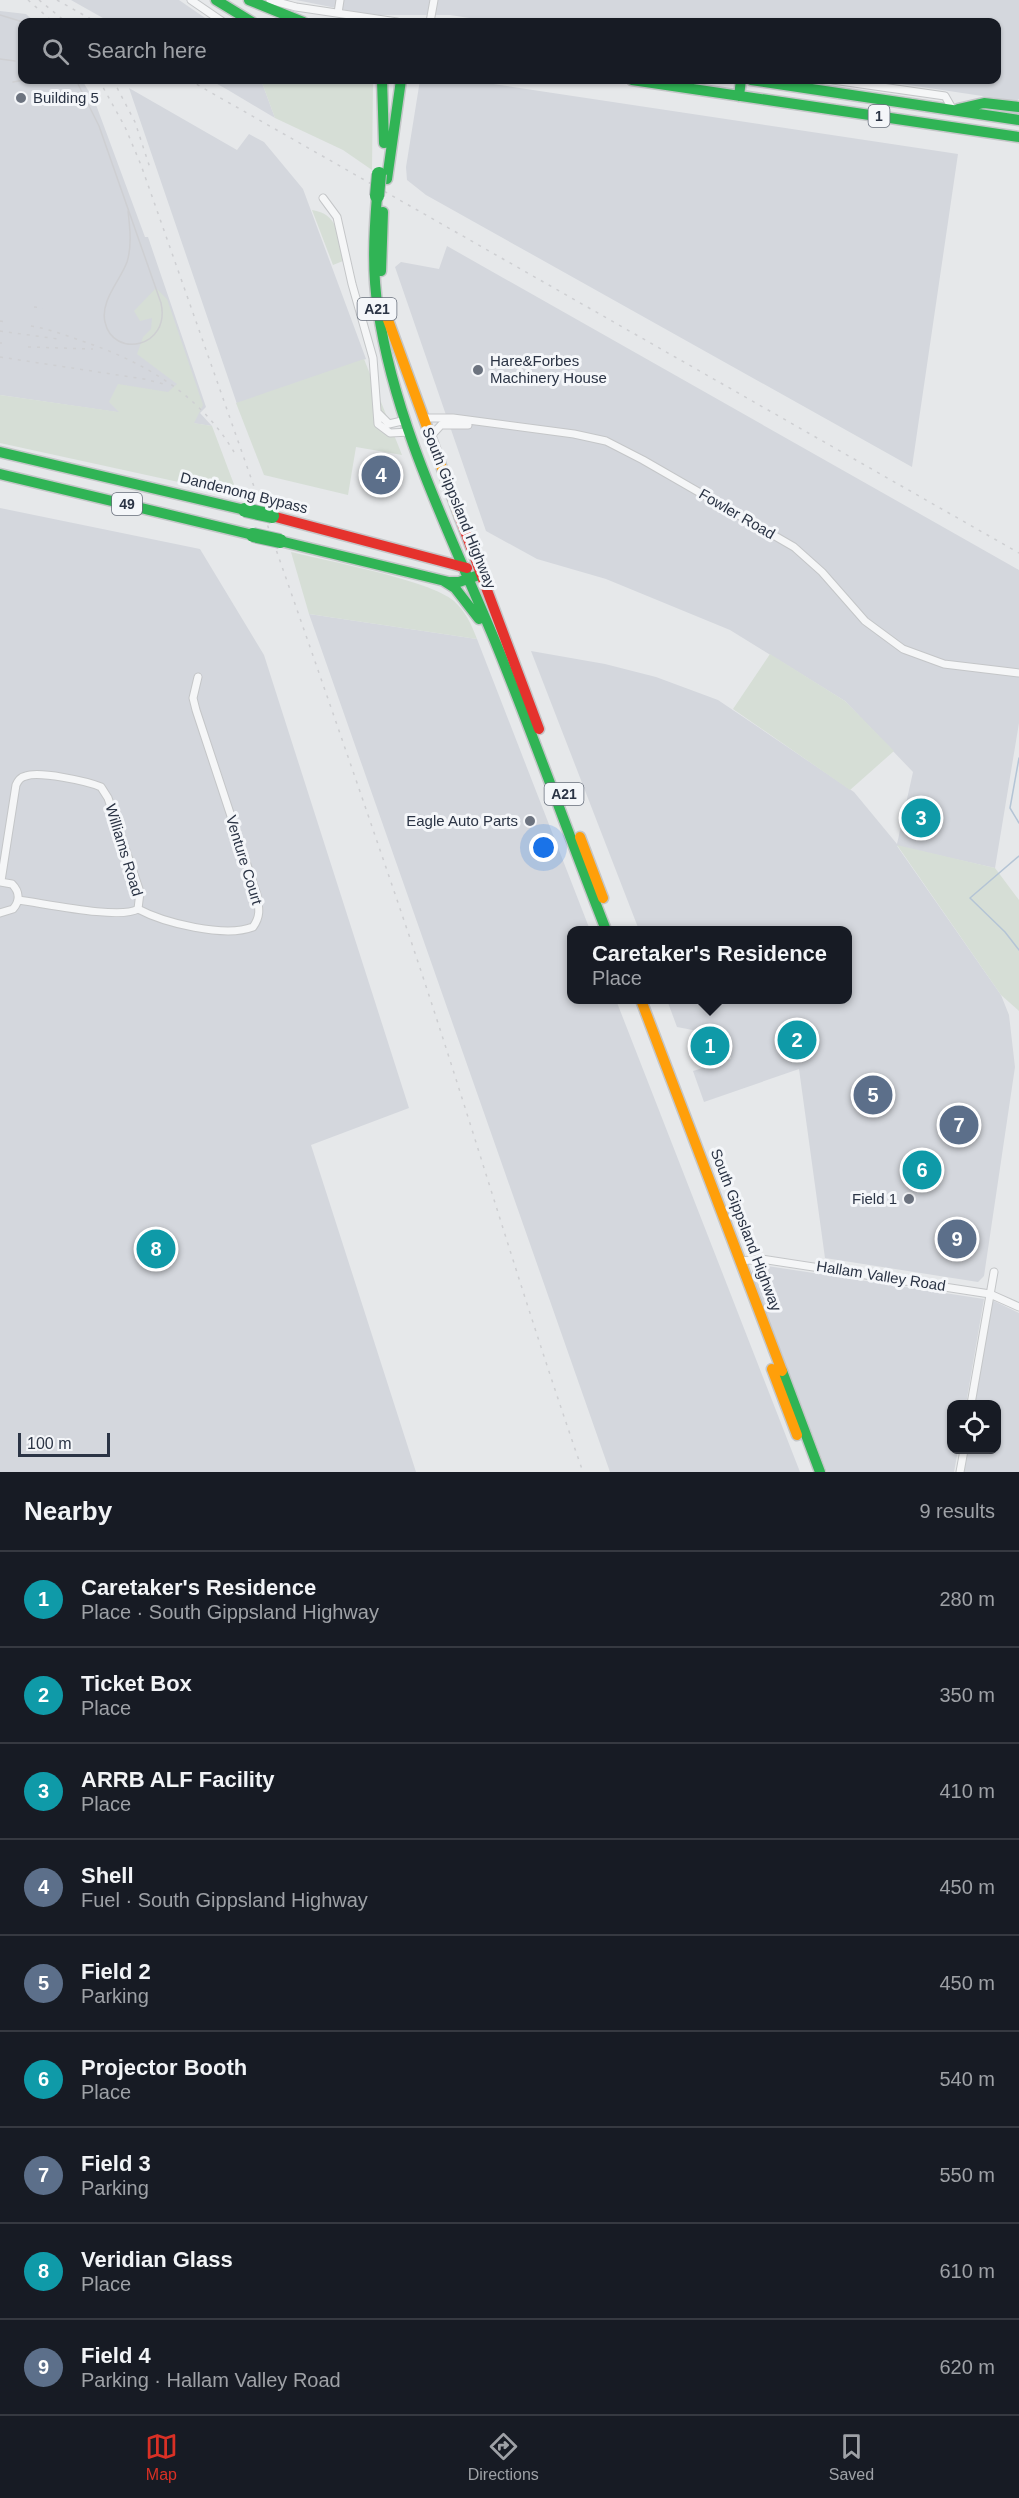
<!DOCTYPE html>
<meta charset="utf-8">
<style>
body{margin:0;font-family:Arial,sans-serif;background:#242831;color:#f1f3f6}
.controls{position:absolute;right:18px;bottom:18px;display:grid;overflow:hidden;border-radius:12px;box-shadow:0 2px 4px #0004}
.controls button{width:54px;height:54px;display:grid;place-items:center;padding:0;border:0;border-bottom:2px solid #363941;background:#171b24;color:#f1f3f6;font:30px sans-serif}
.scale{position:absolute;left:18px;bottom:15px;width:92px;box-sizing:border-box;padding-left:6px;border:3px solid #2b3445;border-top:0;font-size:16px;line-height:21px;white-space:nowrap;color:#2b3445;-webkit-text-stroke:4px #f4f6f9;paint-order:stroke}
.you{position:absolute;left:544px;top:848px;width:21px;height:21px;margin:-15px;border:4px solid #fff;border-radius:50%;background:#1a73e8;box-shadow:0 0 0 9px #1a73e833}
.badge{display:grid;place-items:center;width:39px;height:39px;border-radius:50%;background:#d93025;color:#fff;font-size:20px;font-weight:700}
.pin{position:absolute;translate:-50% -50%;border:3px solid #fff;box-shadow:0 2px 6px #0006}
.popup{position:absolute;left:567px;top:926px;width:285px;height:78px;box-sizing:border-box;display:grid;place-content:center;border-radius:12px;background:#171b24;filter:drop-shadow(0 2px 4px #0005);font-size:20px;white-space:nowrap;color:#9ea1a6}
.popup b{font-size:22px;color:#f1f3f6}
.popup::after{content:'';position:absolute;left:50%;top:100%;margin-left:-12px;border:12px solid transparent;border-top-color:#171b24}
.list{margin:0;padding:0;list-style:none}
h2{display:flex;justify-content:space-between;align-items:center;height:78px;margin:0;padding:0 24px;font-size:26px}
h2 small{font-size:20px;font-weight:400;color:#9ea1a6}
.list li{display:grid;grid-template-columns:39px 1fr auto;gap:18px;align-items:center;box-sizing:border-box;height:96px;padding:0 24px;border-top:2px solid #363941}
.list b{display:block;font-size:22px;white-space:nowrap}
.list p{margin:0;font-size:20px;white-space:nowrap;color:#9ea1a6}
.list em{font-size:20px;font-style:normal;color:#9ea1a6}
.icon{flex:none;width:33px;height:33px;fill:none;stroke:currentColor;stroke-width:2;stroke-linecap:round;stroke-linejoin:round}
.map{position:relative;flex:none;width:1019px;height:1472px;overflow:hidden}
.search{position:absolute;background:#171b24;box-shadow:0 2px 4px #0004;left:18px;right:18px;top:18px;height:66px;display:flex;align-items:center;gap:15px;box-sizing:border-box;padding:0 21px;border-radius:12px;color:#9ea1a6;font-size:22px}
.sheet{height:942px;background:#171b24}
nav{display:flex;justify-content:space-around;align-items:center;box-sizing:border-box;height:84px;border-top:2px solid #363941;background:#171b24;font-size:16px;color:#9ea1a6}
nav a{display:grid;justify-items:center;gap:3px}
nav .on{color:#d93025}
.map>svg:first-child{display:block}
.built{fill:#d4d7dd}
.green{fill:#d6ded6}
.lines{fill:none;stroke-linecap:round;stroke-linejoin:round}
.stream{stroke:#b4c4d5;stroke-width:1.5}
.street-casing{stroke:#c4c6c8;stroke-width:9}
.fast-casing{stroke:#c4c6c8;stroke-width:13}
.slow-casing{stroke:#c4c6c8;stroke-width:13}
.jam-casing{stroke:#c4c6c8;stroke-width:13}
.street{stroke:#f5f6f7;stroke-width:7}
.fast{stroke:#30b455;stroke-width:10}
.slow{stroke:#ff9f0a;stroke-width:10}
.jam{stroke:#e5322d;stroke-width:10}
.tram{stroke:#cecfd2;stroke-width:1.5}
.rail{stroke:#cecfd2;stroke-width:1.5;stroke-dasharray:3 6;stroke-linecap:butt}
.fast-bridge-casing{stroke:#b8bbbf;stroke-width:16;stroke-linecap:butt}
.fast-bridge{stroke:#30b455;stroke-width:14}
.poi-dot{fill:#6c737f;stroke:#f4f6f9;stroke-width:2}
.labels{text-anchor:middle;stroke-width:6;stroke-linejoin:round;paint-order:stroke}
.shield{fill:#f4f6f9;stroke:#676e7b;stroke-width:1.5}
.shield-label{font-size:14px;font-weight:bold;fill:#2b3445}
.poi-label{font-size:15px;fill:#2b3445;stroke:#f4f6f9;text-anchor:start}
.street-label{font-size:15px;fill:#2b3445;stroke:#f4f6f9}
</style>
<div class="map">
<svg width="1019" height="1472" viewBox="0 0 1019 1472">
<rect width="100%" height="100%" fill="#e6e8ea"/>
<path class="built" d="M 71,0 L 179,0 L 211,22 L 110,22 Z
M 296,0 L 1019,0 L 1019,99 L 1016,101 L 875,80 L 996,80 L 996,22 L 495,22 L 450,15 L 371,15 Z
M 0,11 L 26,14 L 35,22 L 22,22 L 22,80 L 82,80 L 95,102 L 145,237 L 148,237 L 206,407 L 200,413 L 212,426 L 0,395 Z
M 210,80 L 261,80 L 275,118 L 228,90 Z
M 420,80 L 467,80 L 958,154 L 912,467 L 426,195 L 407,180 L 406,167 Z
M 129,88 L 237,150 L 249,134 L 264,142 L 303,189 L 366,359 L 237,404 Z
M 447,246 L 1019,570 L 1019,723 L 995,868 L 897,846 L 1001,995 L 1009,1015 L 1015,1067 L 984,1276 L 978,1282 L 825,1258 L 799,1069 L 704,1102 L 693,1071 L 731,1059 L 724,1036 L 677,1027 L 667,1000 L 848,1000 L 848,930 L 639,930 L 531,651 L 605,664 L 656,677 L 718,700 L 854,792 L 897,844 L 913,772 L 845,701 L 730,630 L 606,579 L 537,559 L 486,531 L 395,267 L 401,262 L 439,269 Z
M 0,508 L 200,549 L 264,655 L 409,1108 L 311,1145 L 416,1472 L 0,1472 Z
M 309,614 L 477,639 L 590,930 L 572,930 L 572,1000 L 616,1000 L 800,1472 L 610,1472 Z
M 761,1265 L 984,1299 L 966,1404 L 952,1404 L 952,1450 L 958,1450 L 954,1472 L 827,1472 L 751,1274 L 753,1269 Z
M 992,1300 L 1019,1313 L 1019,1472 L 964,1472 L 967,1450 L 996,1450 L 996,1404 L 975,1404 Z"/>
<path class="green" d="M 261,80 L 373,80 L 372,170 L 343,150 L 275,118 Z
M 312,210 C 340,214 338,238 343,261 L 333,265 Z
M 156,288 L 167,299 L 203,405 L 194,423 L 212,426 L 238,495 L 0,443 L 0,395 L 119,412 L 109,402 L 118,384 L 168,392 L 177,384 L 137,354 L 143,337 L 151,329 L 152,318 L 140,321 L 134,311 Z
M 364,359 L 402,455 L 356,447 L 348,495 L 264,475 L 236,403 Z
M 291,552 C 327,561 430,580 454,601 C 466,612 471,624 477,639 L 309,614 Z
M 770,654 L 845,701 L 894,751 L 850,790 L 733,709 Z
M 897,845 L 995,868 L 1019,900 L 1019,1011 L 1001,995 Z"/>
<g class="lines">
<path class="stream" d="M 1019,758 L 1010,808 L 1019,823
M 1019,856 L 970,898 L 1005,932 L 1019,950"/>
<defs>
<path id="street" d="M 191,0 L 223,22
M 270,0 L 296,7 L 397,22
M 338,13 L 340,0
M 430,22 L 434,0
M 833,80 L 945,96 L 953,110
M 323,198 L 337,217 L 352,284 L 373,358 L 378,424 L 390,433 L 410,432
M 378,413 L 389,424 L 406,420
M 423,418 L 453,418 L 574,434 L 606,441 L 643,460 L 794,547 L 822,572 L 865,621 L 903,649 L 944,664 L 1019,673
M 431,436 L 441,425 L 468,425
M 1,881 L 16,785 C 18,781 20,777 26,776 C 39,771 87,781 101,787 L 108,798 L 140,892 L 138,909 C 120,920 43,903 18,900
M 0,882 L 12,884 C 20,892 20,901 13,909 L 0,913
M 138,909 C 164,923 225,938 253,927 C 261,916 259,908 257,895 L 196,710 L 193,698 L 198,677
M 741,1261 L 761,1259 L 990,1294 L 1019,1307
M 971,1404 L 994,1272
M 960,1472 L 964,1450"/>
<path id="fast" d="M 216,0 L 252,22
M 249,0 L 303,22
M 382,80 L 384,143
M 632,80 L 1019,137
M 751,80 L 1019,120
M 739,96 L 741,80
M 958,109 L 984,103 L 1019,107
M 387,179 L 401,80
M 377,196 C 374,234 372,271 378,309 C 395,427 452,537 497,646 C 535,740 569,836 606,930
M 381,271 L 383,212
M 0,452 L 245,510
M 0,474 L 253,535
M 280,541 L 449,582 L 459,582 L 476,576
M 444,581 L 455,588 L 479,619
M 782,1371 L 820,1472"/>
<path id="slow" d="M 388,320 L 460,518
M 580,837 L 603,898
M 641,1000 L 782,1371
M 772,1369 L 797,1435"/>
<path id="jam" d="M 272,516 L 467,568
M 460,518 L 539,729"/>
</defs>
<use href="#street" class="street-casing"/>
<use href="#fast" class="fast-casing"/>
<use href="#slow" class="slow-casing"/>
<use href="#jam" class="jam-casing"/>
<use href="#street" class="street"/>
<use href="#fast" class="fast"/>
<use href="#slow" class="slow"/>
<use href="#jam" class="jam"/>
<path class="tram" d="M 0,15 L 23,22
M 0,59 L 15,61
M 76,80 L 99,126 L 161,303 C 171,348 113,359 105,322 C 100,301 120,281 127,262 C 132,246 130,228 128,211
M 13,82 L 24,80"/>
<path class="rail" d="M 28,0 L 53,22
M 39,0 L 66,22
M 57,0 L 96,22
M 99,80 L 125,127 L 141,165 C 232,424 324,684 412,944 C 471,1120 522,1297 583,1472
M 113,80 L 135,122 L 151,171
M 189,80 L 1019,553
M 34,307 L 43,308
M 0,321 L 6,322
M 31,326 C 50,329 67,336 85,342 C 146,363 200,395 234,452
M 0,331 L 58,339
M 0,343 L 2,343
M 28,347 L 93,349
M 0,357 L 144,379 L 164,384"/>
<defs>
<path id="fast-bridge" d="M 377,196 L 379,174
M 245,510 L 272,516
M 253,535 L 280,541"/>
</defs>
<use href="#fast-bridge" class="fast-bridge-casing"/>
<use href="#fast-bridge" class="fast-bridge"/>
</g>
<g class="poi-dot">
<circle cx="21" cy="98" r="6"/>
<circle cx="478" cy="370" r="6"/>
<circle cx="530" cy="821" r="6"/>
<circle cx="909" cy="1199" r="6"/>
</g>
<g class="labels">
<g class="shield">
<rect x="868.5" y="105" width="21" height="22" rx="4.5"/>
<rect x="357.5" y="298" width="39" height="22" rx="4.5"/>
<rect x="112" y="493" width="30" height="22" rx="4.5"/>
<rect x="544.5" y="783" width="39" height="22" rx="4.5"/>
</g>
<g class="shield-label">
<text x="879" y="121">1</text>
<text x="377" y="314">A21</text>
<text x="127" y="509">49</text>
<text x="564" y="799">A21</text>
</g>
<g class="poi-label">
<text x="33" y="103">Building 5</text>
<text x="490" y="366">Hare&amp;Forbes<tspan x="490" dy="17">Machinery House</tspan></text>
<text x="518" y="826" text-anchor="end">Eagle Auto Parts</text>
<text x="897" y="1204" text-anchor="end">Field 1</text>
</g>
<g class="street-label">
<text transform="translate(244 493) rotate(14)" y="5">Dandenong Bypass</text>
<text transform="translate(459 508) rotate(68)" y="5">South Gippsland Highway</text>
<text transform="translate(737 514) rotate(30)" y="5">Fowler Road</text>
<text transform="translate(124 850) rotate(73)" y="5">Williams Road</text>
<text transform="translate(244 860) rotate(73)" y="5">Venture Court</text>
<text transform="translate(746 1230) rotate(69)" y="5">South Gippsland Highway</text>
<text transform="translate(881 1276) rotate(9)" y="5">Hallam Valley Road</text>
</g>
</g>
</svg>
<div class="controls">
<button><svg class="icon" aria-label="locate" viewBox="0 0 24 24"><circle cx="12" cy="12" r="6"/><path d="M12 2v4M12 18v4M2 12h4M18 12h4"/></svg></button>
</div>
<div class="scale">100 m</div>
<div class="you"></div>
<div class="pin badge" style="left:710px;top:1046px;background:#0f9aa8">1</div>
<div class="popup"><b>Caretaker's Residence</b>Place</div>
<div class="pin badge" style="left:797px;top:1040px;background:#0f9aa8">2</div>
<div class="pin badge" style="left:921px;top:818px;background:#0f9aa8">3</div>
<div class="pin badge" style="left:381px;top:475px;background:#5c6f8a">4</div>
<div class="pin badge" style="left:873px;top:1095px;background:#5c6f8a">5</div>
<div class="pin badge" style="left:922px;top:1170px;background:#0f9aa8">6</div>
<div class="pin badge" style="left:959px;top:1125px;background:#5c6f8a">7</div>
<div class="pin badge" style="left:156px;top:1249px;background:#0f9aa8">8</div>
<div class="pin badge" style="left:957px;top:1239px;background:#5c6f8a">9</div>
<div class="search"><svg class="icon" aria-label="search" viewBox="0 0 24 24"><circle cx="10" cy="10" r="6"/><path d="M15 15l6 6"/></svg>Search here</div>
</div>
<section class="sheet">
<h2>Nearby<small>9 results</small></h2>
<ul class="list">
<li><span class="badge" style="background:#0f9aa8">1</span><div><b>Caretaker's Residence</b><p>Place · South Gippsland Highway</p></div><em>280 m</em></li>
<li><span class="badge" style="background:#0f9aa8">2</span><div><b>Ticket Box</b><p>Place</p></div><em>350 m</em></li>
<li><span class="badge" style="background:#0f9aa8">3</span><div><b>ARRB ALF Facility</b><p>Place</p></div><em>410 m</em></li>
<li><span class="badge" style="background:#5c6f8a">4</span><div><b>Shell</b><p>Fuel · South Gippsland Highway</p></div><em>450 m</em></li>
<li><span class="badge" style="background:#5c6f8a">5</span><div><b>Field 2</b><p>Parking</p></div><em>450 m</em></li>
<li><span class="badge" style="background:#0f9aa8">6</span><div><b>Projector Booth</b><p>Place</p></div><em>540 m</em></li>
<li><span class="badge" style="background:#5c6f8a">7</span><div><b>Field 3</b><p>Parking</p></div><em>550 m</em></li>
<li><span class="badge" style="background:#0f9aa8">8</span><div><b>Veridian Glass</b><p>Place</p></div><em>610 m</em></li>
<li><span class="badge" style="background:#5c6f8a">9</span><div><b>Field 4</b><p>Parking · Hallam Valley Road</p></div><em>620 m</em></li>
</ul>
</section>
<nav>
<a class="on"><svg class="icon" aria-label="map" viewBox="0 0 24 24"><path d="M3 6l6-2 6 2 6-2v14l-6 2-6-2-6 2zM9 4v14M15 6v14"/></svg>Map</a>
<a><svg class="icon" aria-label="directions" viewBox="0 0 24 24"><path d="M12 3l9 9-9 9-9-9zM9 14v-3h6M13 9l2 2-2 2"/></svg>Directions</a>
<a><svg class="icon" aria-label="saved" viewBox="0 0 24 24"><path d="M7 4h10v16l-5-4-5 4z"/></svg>Saved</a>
</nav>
